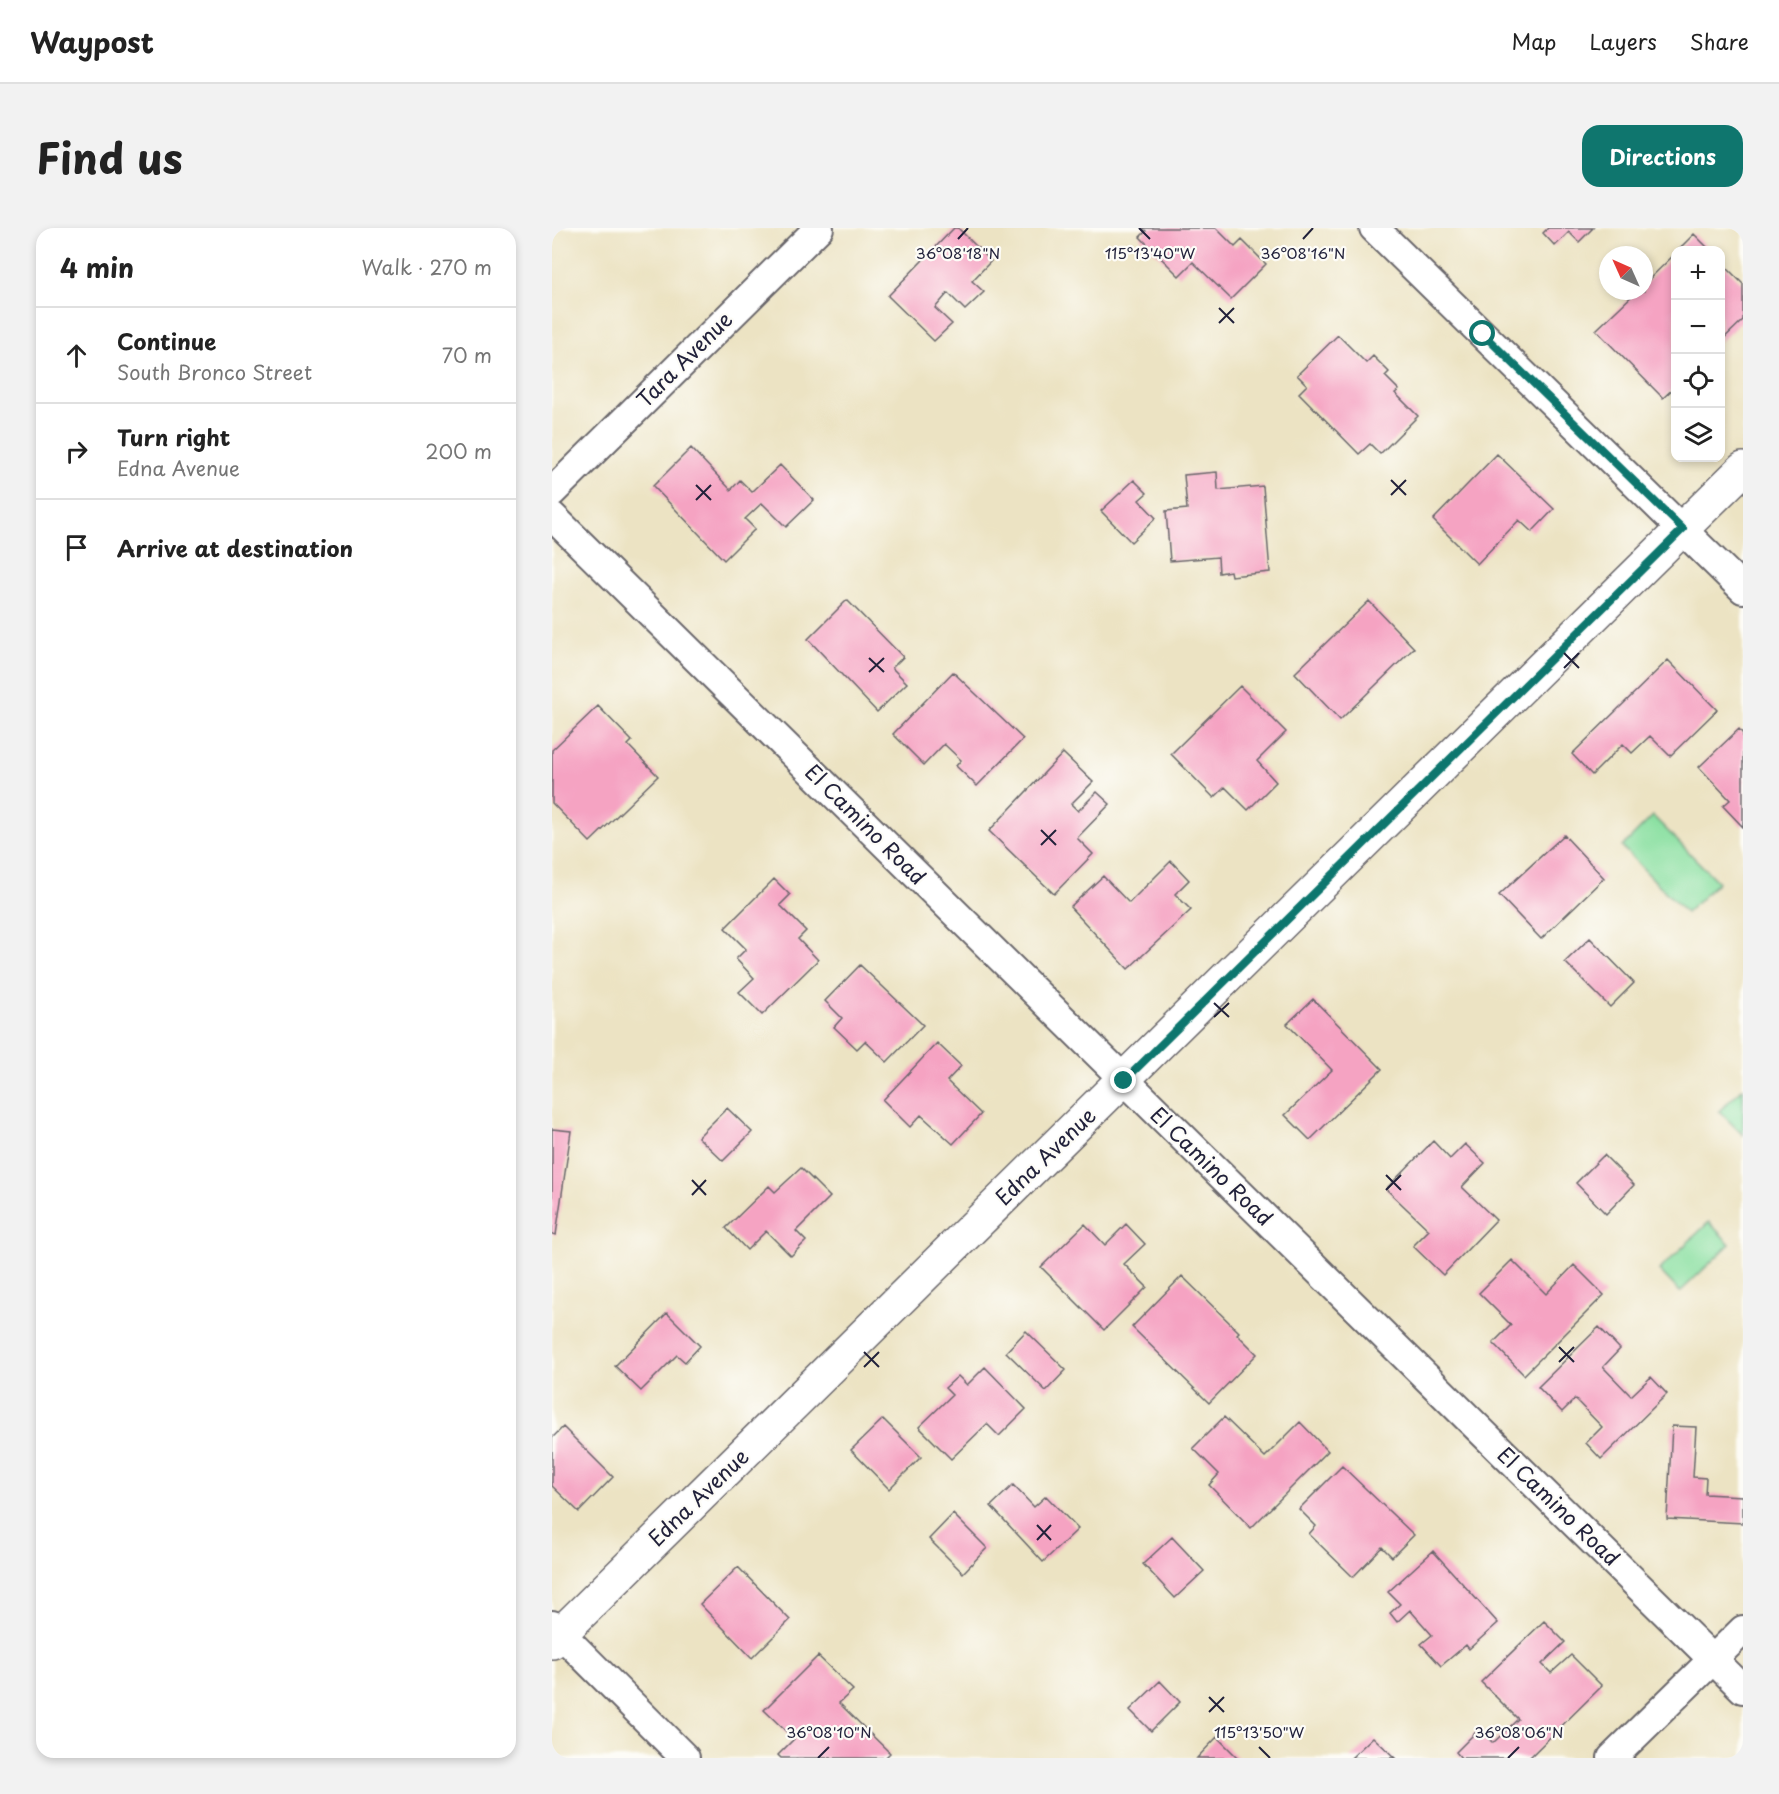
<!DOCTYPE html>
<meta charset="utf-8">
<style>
body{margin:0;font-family:"Playpen Sans",sans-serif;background:#f2f2f2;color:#222}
.controls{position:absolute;right:18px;top:18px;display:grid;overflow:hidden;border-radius:12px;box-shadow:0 3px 9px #0003}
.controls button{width:54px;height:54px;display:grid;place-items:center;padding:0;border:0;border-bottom:2px solid #e0e0e0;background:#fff;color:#222;font:30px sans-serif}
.compass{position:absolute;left:1047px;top:18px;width:54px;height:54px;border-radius:50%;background:#fff;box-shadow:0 3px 9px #0003;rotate:315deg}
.stop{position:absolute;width:18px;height:18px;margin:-14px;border:4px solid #0f766e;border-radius:50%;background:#fff}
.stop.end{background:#0f766e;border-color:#fff;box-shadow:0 2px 6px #0008}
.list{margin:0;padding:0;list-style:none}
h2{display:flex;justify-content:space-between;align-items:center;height:78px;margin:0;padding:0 24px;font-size:26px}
h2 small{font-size:20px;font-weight:400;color:#767676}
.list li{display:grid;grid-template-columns:39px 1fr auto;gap:18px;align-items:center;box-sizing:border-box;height:96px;padding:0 24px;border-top:2px solid #e0e0e0}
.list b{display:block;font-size:22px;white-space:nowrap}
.list p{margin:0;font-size:20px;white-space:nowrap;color:#767676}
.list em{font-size:20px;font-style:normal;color:#767676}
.icon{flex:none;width:33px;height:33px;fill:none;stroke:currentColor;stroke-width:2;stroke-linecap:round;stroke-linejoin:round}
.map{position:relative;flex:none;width:1191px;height:1530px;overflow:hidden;border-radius:18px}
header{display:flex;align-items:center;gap:36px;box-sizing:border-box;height:84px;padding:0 30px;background:#fff;border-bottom:2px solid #e0e0e0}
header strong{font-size:28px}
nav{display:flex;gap:33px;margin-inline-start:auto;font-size:21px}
.intro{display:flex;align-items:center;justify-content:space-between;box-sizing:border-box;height:144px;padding:0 36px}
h1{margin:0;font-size:42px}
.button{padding:15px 27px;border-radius:18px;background:#0f766e;color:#fff;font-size:21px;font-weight:700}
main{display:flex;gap:36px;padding:0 36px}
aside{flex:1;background:#fff;border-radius:18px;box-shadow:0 3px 9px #0003}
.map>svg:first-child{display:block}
.green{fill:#8be0a2;stroke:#56816e;stroke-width:1.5}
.building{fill:#f5a3c2}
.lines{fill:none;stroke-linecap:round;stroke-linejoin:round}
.minor-casing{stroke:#69666b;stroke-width:32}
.tertiary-casing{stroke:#69666b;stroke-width:36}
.minor{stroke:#fff;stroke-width:28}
.tertiary{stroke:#fff;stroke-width:33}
.route{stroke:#0f766e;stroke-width:8}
.ticks{fill:none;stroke:#22223b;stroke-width:2}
.labels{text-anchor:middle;stroke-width:4.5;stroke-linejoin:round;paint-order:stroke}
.street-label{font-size:21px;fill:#22223b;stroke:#fdfcf7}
.ticks-label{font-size:15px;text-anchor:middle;fill:#22223b;stroke:#fdfcf7;stroke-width:4.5;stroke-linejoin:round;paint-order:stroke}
</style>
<header>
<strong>Waypost</strong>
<nav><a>Map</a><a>Layers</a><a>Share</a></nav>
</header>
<div class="intro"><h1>Find us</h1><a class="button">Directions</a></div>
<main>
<aside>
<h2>4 min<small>Walk · 270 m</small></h2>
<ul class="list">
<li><svg class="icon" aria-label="ahead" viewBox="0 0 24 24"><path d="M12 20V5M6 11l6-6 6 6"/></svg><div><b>Continue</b><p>South Bronco Street</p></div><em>70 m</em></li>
<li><svg class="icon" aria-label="right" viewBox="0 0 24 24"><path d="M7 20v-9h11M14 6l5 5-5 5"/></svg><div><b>Turn right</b><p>Edna Avenue</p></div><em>200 m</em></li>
<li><svg class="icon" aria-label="arrive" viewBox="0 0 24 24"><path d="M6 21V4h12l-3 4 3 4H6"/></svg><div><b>Arrive at destination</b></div></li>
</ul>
</aside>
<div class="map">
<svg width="1191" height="1530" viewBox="0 0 1191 1530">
<rect width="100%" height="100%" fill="#fdfcf7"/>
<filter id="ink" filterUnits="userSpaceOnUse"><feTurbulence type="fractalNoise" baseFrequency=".0167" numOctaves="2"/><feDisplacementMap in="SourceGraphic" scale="12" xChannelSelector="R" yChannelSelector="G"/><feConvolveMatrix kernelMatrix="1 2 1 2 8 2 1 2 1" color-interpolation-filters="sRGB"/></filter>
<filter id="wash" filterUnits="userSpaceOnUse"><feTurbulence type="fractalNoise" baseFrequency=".008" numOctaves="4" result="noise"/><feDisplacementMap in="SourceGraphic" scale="24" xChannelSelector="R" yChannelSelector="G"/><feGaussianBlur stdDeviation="1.35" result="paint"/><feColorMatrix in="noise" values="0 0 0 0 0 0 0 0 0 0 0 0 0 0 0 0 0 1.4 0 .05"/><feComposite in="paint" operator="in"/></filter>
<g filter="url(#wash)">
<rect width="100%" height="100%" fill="#ece3c3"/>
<path class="green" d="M 1101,588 L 1166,654 L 1134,685 L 1070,619 Z
M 1191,860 L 1191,907 L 1167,883 Z
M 1157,994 L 1178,1016 L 1128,1064 L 1107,1042 Z"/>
<g id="blocks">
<path class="building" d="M 402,0 L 406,0 L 439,33 L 420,53 L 432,64 L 413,82 L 396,65 L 383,80 L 400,96 L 382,113 L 336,68 Z
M 590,0 L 664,0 L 683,19 L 690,12 L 714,36 L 679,71 L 641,34 L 627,48 L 588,9 L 594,3 Z
M 996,0 L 1041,0 L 1027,14 L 1017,4 L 1003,18 L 991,5 Z
M 1142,6 L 1158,22 L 1126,22 Z
M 1124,25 L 1124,158 L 1111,170 L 1044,102 L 1085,63 L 1092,63 L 1092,56 Z
M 1168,33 L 1191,56 L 1191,92 L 1168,114 Z
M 786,107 L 814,135 L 821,128 L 837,144 L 833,148 L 847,162 L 843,165 L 866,188 L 828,226 L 818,216 L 807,226 L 747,165 L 755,157 L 745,147 Z
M 139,220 L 179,262 L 188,252 L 200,264 L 228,237 L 262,272 L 234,299 L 210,275 L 193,291 L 203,301 L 172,332 L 101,258 Z
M 945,226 L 1002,281 L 980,304 L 967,292 L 925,336 L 881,292 Z
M 665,244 L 666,262 L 711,258 L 718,344 L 679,348 L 678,343 L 667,345 L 666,329 L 618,333 L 614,283 L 635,281 L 632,247 Z
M 582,252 L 595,265 L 587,272 L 604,290 L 579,314 L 549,283 Z
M 295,372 L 351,429 L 340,440 L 355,455 L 325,484 L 256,411 Z
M 817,373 L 862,420 L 788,492 L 743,445 Z
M 1116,432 L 1165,482 L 1118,528 L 1098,508 L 1080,525 L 1071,516 L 1040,547 L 1020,526 Z
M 401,444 L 471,511 L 425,558 L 404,538 L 409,532 L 392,516 L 372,537 L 341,506 Z
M 688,458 L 734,504 L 705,533 L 724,554 L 696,582 L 673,559 L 662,570 L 619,526 Z
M 46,478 L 80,513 L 76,517 L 106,548 L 38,614 L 0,575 L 0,522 Z
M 1187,501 L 1191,506 L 1191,599 L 1171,578 L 1178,572 L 1147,539 Z
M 511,525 L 541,554 L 519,576 L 526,583 L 545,564 L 558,576 L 525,610 L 541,626 L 502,666 L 437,603 Z
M 1012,607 L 1052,650 L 989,711 L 947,667 Z
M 619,633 L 637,652 L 623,666 L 639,682 L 576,741 L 518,679 L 551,648 L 577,675 Z
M 222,651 L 238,667 L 228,677 L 254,703 L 246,711 L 266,732 L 210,787 L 187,764 L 202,750 L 184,731 L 194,721 L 173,700 Z
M 1038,710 L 1082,755 L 1058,779 L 1013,734 Z
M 308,737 L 371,797 L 335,834 L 313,813 L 305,821 L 282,799 L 290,790 L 273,773 Z
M 761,771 L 830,841 L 758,912 L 733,887 L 780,842 L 735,796 Z
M 385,815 L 409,838 L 395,853 L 429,886 L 401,916 L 369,887 L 358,899 L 331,872 Z
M 175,880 L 200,904 L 171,933 L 146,909 Z
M 0,901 L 19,903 L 4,1007 L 0,1006 Z
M 881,913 L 898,931 L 913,916 L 933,935 L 910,959 L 944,992 L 891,1047 L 861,1018 L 877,1002 L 834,961 Z
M 1052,927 L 1082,957 L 1054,986 L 1024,955 Z
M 249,940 L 278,969 L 244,1003 L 254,1013 L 239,1028 L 214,1003 L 195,1022 L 174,1000 L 217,958 L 223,964 Z
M 533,996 L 553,1017 L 574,996 L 593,1016 L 572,1036 L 595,1059 L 552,1102 L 489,1039 Z
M 960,1032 L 994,1066 L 1022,1037 L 1052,1067 L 972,1147 L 941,1115 L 959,1097 L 927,1065 Z
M 630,1048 L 687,1104 L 685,1106 L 705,1126 L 657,1175 L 580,1099 Z
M 115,1085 L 148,1118 L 133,1134 L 125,1127 L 89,1163 L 63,1138 Z
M 1047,1099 L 1068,1121 L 1051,1139 L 1079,1168 L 1099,1149 L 1115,1166 L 1049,1231 L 1034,1215 L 1050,1199 L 1023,1171 L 1010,1184 L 986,1159 Z
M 474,1103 L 514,1142 L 494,1163 L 454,1124 Z
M 433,1139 L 474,1181 L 447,1208 L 435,1196 L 399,1231 L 367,1199 L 400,1167 L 393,1160 L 406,1148 L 415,1157 Z
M 672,1189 L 713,1229 L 748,1194 L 776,1223 L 699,1300 L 657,1257 L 667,1246 L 641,1220 Z
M 331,1191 L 369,1229 L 337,1261 L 299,1222 Z
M 1120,1198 L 1144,1199 L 1141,1249 L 1154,1250 L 1153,1266 L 1191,1268 L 1191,1295 L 1115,1291 Z
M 11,1199 L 61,1249 L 27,1284 L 0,1258 L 0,1210 Z
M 790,1238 L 862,1307 L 840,1329 L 830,1319 L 801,1349 L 757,1306 L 764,1298 L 747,1281 Z
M 461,1257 L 482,1279 L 494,1268 L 526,1301 L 491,1334 L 439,1278 Z
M 401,1286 L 435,1320 L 411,1345 L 377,1311 Z
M 620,1309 L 652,1343 L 623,1370 L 591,1336 Z
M 881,1323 L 946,1395 L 917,1421 L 914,1417 L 889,1438 L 869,1416 L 880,1407 L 858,1382 L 845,1394 L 838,1385 L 848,1376 L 836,1364 Z
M 186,1339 L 238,1392 L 200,1430 L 148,1376 Z
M 992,1393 L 1013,1414 L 990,1436 L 999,1445 L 1019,1427 L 1050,1458 L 977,1530 L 909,1530 L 904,1524 L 927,1501 L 941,1515 L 966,1491 L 929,1454 Z
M 266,1428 L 301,1462 L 287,1475 L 338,1525 L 333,1530 L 229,1530 L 226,1527 L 242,1511 L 212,1482 Z
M 608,1453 L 628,1474 L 599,1503 L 578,1482 Z
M 665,1509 L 686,1530 L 645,1530 Z
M 821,1509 L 843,1530 L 799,1530 Z"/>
</g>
</g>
<g filter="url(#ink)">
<use href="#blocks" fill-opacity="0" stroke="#69666b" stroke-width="1.5"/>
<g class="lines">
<defs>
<path id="minor" d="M 822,0 L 1191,361
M 0,264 L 267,0
M 0,288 L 1191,1461
M 0,1397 L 133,1530
M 1060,1530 L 1191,1402"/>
<path id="tertiary" d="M 0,1414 L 1191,241"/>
</defs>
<use href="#minor" class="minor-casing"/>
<use href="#tertiary" class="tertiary-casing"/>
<use href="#minor" class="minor"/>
<use href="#tertiary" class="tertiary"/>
</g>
</g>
<g class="lines" filter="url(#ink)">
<path class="route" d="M 572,853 L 1131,301 L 931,106"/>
</g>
<path class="ticks" d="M 587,0 L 598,11M 406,11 L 416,0M 751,11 L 761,0M 667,80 L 682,95M 667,95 L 682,80M 839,252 L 854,267M 144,257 L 159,272M 839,267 L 854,252M 144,272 L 159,257M 1012,425 L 1027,440M 317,430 L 332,444M 1012,440 L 1027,425M 317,444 L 332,430M 489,602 L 504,617M 489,617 L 504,602M 662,775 L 677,789M 662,789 L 677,775M 834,947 L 849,962M 140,952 L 154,967M 834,962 L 849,947M 140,967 L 154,952M 1007,1119 L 1022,1134M 312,1124 L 327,1139M 1007,1134 L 1022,1119M 312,1139 L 327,1124M 485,1297 L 499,1312M 485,1312 L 499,1297M 657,1469 L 672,1484M 657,1484 L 672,1469M 707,1519 L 718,1530M 266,1530 L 277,1519M 956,1530 L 967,1519"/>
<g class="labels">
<g class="street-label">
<text transform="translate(133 132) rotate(-45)" y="7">Tara Avenue</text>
<text transform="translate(313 597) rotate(45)" y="7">El Camino Road</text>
<text transform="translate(494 929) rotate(-44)" y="7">Edna Avenue</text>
<text transform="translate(659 939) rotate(44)" y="7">El Camino Road</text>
<text transform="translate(147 1270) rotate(-44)" y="7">Edna Avenue</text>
<text transform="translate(1006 1279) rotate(44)" y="7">El Camino Road</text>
</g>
</g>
<g class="ticks-label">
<text x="598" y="31">115°13'40"W</text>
<text x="751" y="31">36°08'16"N</text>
<text x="406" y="31">36°08'18"N</text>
<text x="277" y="1510">36°08'10"N</text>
<text x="967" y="1510">36°08'06"N</text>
<text x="707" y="1510">115°13'50"W</text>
</g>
</svg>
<div class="controls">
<button>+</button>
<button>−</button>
<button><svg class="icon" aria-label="locate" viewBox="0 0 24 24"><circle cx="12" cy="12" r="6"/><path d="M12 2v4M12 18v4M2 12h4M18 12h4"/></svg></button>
<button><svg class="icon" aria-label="layers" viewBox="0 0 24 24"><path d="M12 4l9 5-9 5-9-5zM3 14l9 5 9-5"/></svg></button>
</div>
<svg class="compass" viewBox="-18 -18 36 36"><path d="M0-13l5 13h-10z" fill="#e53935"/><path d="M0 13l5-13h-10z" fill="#767676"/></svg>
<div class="stop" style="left:931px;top:106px"></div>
<div class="stop end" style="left:572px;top:853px"></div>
</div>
</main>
